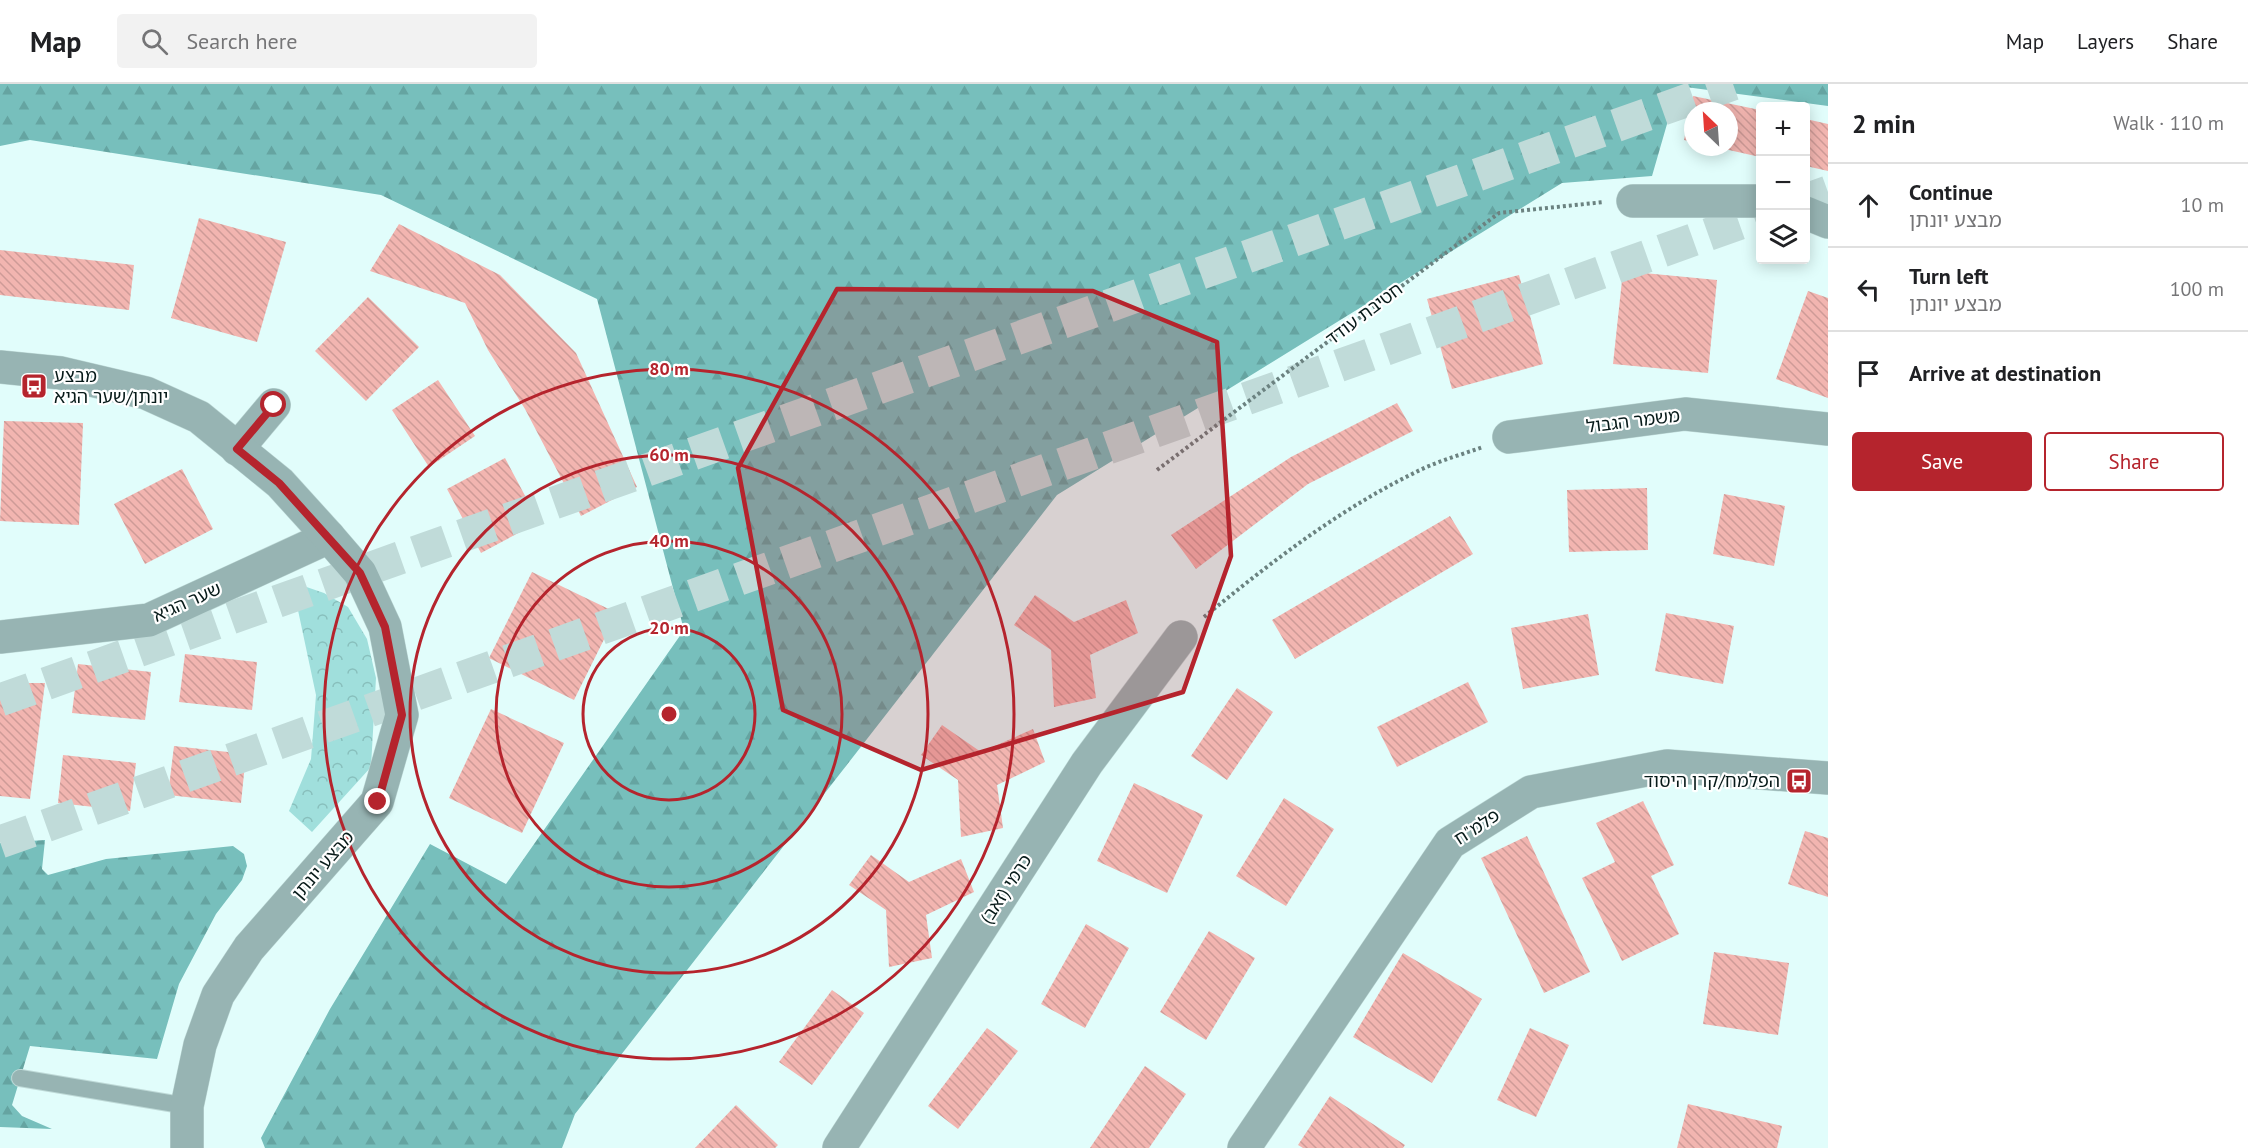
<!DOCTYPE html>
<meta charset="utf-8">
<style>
body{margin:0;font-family:"PT Sans","Noto Sans Hebrew",sans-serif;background:#f2f2f2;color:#202124}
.controls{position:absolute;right:18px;top:18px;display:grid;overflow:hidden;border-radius:6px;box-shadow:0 3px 15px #0003}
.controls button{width:54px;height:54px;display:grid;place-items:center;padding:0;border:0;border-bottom:2px solid #e0e0e0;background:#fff;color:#202124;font:30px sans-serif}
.compass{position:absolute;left:1684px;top:18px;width:54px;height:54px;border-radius:50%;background:#fff;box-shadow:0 3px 15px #0003;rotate:335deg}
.stop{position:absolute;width:18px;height:18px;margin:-14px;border:4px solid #b5242d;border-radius:50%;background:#fff}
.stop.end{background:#b5242d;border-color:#fff;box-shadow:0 2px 6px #0008}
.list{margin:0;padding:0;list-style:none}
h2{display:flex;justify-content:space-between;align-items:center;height:78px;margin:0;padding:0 24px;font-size:26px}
h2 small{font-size:20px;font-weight:400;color:#757577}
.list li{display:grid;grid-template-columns:39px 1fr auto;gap:18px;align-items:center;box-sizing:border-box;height:84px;padding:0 24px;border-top:2px solid #e0e0e0}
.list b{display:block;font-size:22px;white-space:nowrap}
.list p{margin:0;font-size:20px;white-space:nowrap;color:#757577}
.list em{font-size:20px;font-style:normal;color:#757577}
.actions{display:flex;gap:12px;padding:18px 24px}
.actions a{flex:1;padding:14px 0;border:2px solid #b5242d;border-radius:6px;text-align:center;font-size:21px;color:#b5242d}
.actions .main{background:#b5242d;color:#fff}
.icon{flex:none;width:33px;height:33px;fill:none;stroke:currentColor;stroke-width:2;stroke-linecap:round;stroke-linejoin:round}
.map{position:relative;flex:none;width:1828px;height:1064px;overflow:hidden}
header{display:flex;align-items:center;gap:36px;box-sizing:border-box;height:84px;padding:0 30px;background:#fff;border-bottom:2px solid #e0e0e0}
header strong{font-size:28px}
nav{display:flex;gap:33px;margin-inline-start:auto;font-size:21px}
.search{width:420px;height:54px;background:#f2f2f2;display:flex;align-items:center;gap:15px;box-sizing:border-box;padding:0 21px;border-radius:6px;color:#757577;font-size:22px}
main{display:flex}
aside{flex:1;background:#fff}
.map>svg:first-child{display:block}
.forest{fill:url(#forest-firs)}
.park{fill:url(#park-crowns)}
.building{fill:url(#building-back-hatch)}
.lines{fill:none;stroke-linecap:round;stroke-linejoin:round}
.trunk-tunnel{stroke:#c0dbd9;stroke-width:33;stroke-dasharray:33 16;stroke-linecap:butt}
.service-casing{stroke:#bed9d7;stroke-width:18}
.minor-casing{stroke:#bed9d7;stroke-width:34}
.tertiary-casing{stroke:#bed9d7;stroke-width:34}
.path{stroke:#6b8280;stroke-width:4;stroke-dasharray:3 3;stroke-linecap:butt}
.service{stroke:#97b4b3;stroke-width:16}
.minor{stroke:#97b4b3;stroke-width:33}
.tertiary{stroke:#97b4b3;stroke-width:33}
.route{stroke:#b5242d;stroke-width:8}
.marked{fill:#b5242d;fill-opacity:0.2;stroke:#b5242d;stroke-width:4.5;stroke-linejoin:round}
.ring{fill:none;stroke:#b5242d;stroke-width:3}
.labels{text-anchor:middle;stroke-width:4.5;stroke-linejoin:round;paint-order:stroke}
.street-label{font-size:18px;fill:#071a19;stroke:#fff}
.poi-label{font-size:18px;fill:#071a19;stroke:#fff;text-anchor:start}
.centre{fill:#b5242d;stroke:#fff;stroke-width:3}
.ring-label{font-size:18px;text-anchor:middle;font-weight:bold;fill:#b5242d;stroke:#fff;stroke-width:4.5;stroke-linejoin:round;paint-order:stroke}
</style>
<header>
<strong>Map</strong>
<div class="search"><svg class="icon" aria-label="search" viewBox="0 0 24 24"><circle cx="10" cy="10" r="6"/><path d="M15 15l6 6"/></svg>Search here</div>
<nav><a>Map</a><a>Layers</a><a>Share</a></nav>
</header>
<main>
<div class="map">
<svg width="1828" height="1064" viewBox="0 0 1828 1064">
<defs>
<pattern id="forest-firs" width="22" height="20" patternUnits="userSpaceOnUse" patternTransform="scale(1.5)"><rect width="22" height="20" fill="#77bfbc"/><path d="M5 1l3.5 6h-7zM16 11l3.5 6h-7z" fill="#65a4a1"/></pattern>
<pattern id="park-crowns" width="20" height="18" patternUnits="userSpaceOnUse" patternTransform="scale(1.5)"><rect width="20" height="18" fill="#a0dfdc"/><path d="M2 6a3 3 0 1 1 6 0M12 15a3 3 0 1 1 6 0" fill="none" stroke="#88bfbc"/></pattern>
<pattern id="building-back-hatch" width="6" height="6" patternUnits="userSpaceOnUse" patternTransform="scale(1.5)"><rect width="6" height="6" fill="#f2b5b0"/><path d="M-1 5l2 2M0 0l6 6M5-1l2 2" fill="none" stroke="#ce9b97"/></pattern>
</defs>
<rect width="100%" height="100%" fill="#e1fdfb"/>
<path class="forest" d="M 0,0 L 1828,0 L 1828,22 L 1678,2 L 1652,92 L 1562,99 L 1057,411 L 575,1030 L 562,1064 L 265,1064 L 261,1054 L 330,925 L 430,760 L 506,800 L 684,546 L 597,215 L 381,111 L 30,56 L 0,62 Z
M 45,756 L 42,785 L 48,791 L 106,775 L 233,762 L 244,770 L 247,782 L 242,796 L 216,830 L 179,900 L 157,975 L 30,962 L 12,1021 L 22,1032 L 52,1045 L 0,1043 L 0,759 Z"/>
<path class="park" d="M 292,498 L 324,509 L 348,523 L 367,555 L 376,594 L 371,683 L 312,748 L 289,727 L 311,675 L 316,611 Z"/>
<path class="building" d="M 1693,12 L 1760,26 L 1760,73 L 1720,64 L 1729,63 L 1729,27 L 1693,27 L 1693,58 L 1684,56 Z
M 1806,35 L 1828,40 L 1828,87 L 1806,82 Z
M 199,134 L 286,158 L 257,258 L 171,234 Z
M 399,140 L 500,191 L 576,269 L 637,403 L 581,432 L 525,325 L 488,266 L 465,219 L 370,187 Z
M 0,166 L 134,181 L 129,226 L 0,211 Z
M 1623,187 L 1717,196 L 1708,289 L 1613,280 Z
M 1519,191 L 1543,280 L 1452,305 L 1427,215 Z
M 1808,207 L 1828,214 L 1828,314 L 1776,295 Z
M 368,213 L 419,263 L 366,317 L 315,267 Z
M 438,296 L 475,352 L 429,383 L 392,326 Z
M 1397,319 L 1413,347 L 1308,400 L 1196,485 L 1171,451 L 1291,373 Z
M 4,337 L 83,339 L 79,441 L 0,437 Z
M 505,374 L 539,438 L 481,469 L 447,405 Z
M 182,385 L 213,445 L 145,480 L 114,420 Z
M 1647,404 L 1648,466 L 1569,468 L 1567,406 Z
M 1724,410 L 1785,422 L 1774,482 L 1713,470 Z
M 1450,432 L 1473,470 L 1295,575 L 1272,536 Z
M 532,488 L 617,529 L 574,616 L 489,574 Z
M 1035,511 L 1074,538 L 1126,516 L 1138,549 L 1090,571 L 1096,614 L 1054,623 L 1051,566 L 1014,541 Z
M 1666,529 L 1734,542 L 1723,600 L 1655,587 Z
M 1588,530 L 1599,591 L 1523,605 L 1511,544 Z
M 185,570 L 257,578 L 252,626 L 179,618 Z
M 78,580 L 151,588 L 145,636 L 72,629 Z
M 1468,598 L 1488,638 L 1397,683 L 1377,643 Z
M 0,599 L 45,599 L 30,715 L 0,712 Z
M 1237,604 L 1273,628 L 1227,696 L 1191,672 Z
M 491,625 L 564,659 L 522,749 L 449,714 Z
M 942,641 L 981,668 L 1033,645 L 1045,678 L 997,701 L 1003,744 L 961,753 L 958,696 L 921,671 Z
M 174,662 L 246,670 L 241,719 L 168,711 Z
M 63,671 L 136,679 L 130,727 L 58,719 Z
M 1134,699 L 1203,731 L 1167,809 L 1097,777 Z
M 1284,714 L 1334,745 L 1286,822 L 1236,792 Z
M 1643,717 L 1674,781 L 1651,792 L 1679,850 L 1622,877 L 1582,794 L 1615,778 L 1596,739 Z
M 1805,747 L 1828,754 L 1828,813 L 1788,800 Z
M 1527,752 L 1590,888 L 1544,909 L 1481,774 Z
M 871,771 L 909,798 L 961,775 L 974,808 L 926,831 L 932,874 L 889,883 L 886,826 L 849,801 Z
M 1086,840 L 1129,864 L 1085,944 L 1041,920 Z
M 1209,847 L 1255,874 L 1206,956 L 1160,928 Z
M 1714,868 L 1789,879 L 1778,951 L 1703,940 Z
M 1403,869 L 1482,915 L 1432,999 L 1353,953 Z
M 832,906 L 864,929 L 812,1001 L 779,978 Z
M 987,944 L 1018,967 L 958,1045 L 928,1022 Z
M 1530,944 L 1569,961 L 1536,1033 L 1497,1016 Z
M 1145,982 L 1186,1010 L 1149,1064 L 1090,1064 Z
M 1330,1012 L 1405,1061 L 1403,1064 L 1303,1064 L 1298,1061 Z
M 1688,1020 L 1782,1042 L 1777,1064 L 1677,1064 Z
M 736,1021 L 778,1061 L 775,1064 L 695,1064 Z"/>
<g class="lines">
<path class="trunk-tunnel" d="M 1806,116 L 1828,108
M 0,616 L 1733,0
M 0,758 L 1760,132"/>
<defs>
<path id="service" d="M 20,994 L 187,1022"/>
<path id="minor" d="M 1633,117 L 1760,117
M 1806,129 L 1828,138
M 1509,353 L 1685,330 L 1828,345
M 237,365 L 274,321
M 0,553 L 149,536 L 329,453
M 839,1064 L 1087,679 L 1181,553
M 1244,1064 L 1450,759 L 1531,708 L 1667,682 L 1828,694"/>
<path id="tertiary" d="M 0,283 L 61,289 L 146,309 L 199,333 L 280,399 L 329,453 L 360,489 L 385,543 L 402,631 L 377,718 L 249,864 L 218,911 L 200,961 L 187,1022 L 187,1064"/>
</defs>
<use href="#service" class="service-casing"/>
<use href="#minor" class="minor-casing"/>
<use href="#tertiary" class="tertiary-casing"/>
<path class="path" d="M 1157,386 L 1499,129 L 1604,118
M 1204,533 C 1270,479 1337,427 1414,389 C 1435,378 1460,371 1483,363"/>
<use href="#service" class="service"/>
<use href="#minor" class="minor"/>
<use href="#tertiary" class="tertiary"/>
</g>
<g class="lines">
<path class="route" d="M 274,321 L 237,365 L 279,399 L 360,489 L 385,543 L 402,631 L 378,718"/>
</g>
<path class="marked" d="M 837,205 L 1093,207 L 1217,258 L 1231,472 L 1183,608 L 921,686 L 783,626 L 738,384 Z"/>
<g class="ring">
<circle cx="669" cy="630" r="86"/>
<circle cx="669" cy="630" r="173"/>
<circle cx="669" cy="630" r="259"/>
<circle cx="669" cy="630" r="345"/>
</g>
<defs>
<symbol id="bus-square" viewBox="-11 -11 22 22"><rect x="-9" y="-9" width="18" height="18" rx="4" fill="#b5242d" stroke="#fff"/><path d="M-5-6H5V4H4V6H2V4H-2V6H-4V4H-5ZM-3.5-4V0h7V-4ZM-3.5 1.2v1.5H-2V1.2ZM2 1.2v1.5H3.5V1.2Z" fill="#fff"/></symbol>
</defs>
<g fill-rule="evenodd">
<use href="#bus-square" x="19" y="287" width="30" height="30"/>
<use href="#bus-square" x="1784" y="682" width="30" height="30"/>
</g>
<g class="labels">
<g class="street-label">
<text transform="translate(1364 230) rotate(-37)" y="6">חטיבת עודד</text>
<text transform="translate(1633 337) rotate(-7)" y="6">משמר הגבול</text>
<text transform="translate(187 518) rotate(-24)" y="6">שער הגיא</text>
<text transform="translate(1477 743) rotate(-33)" y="6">פלמ"ח</text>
<text transform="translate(323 781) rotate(-49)" y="6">מבצע יונתן</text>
<text transform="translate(1006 805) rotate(-57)" y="6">כרמי (זאב)</text>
</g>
<g class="poi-label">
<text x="54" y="298">מבצע<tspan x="54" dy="21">יונתן/שער הגיא</tspan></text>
<text x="1780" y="703" text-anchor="end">הפלמח/קרן היסוד</text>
</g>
</g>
<circle cx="669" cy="630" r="9" class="centre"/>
<g class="ring-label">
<text x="669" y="291">80 m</text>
<text x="669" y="377">60 m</text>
<text x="669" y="463">40 m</text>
<text x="669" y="550">20 m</text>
</g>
</svg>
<div class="controls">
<button>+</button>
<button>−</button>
<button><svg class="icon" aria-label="layers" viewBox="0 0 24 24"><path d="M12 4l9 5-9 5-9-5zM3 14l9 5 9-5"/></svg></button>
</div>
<svg class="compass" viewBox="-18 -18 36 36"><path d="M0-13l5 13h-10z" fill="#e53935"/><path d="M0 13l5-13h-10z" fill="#757577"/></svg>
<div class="stop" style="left:274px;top:321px"></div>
<div class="stop end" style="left:378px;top:718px"></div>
</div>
<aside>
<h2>2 min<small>Walk · 110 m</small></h2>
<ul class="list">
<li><svg class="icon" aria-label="ahead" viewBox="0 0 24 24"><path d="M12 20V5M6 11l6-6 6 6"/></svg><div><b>Continue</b><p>מבצע יונתן</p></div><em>10 m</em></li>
<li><svg class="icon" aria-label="left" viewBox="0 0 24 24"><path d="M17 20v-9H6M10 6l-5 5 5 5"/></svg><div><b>Turn left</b><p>מבצע יונתן</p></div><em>100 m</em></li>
<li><svg class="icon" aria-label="arrive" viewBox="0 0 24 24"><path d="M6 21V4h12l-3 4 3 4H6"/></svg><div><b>Arrive at destination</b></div></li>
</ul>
<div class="actions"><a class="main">Save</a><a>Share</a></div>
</aside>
</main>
